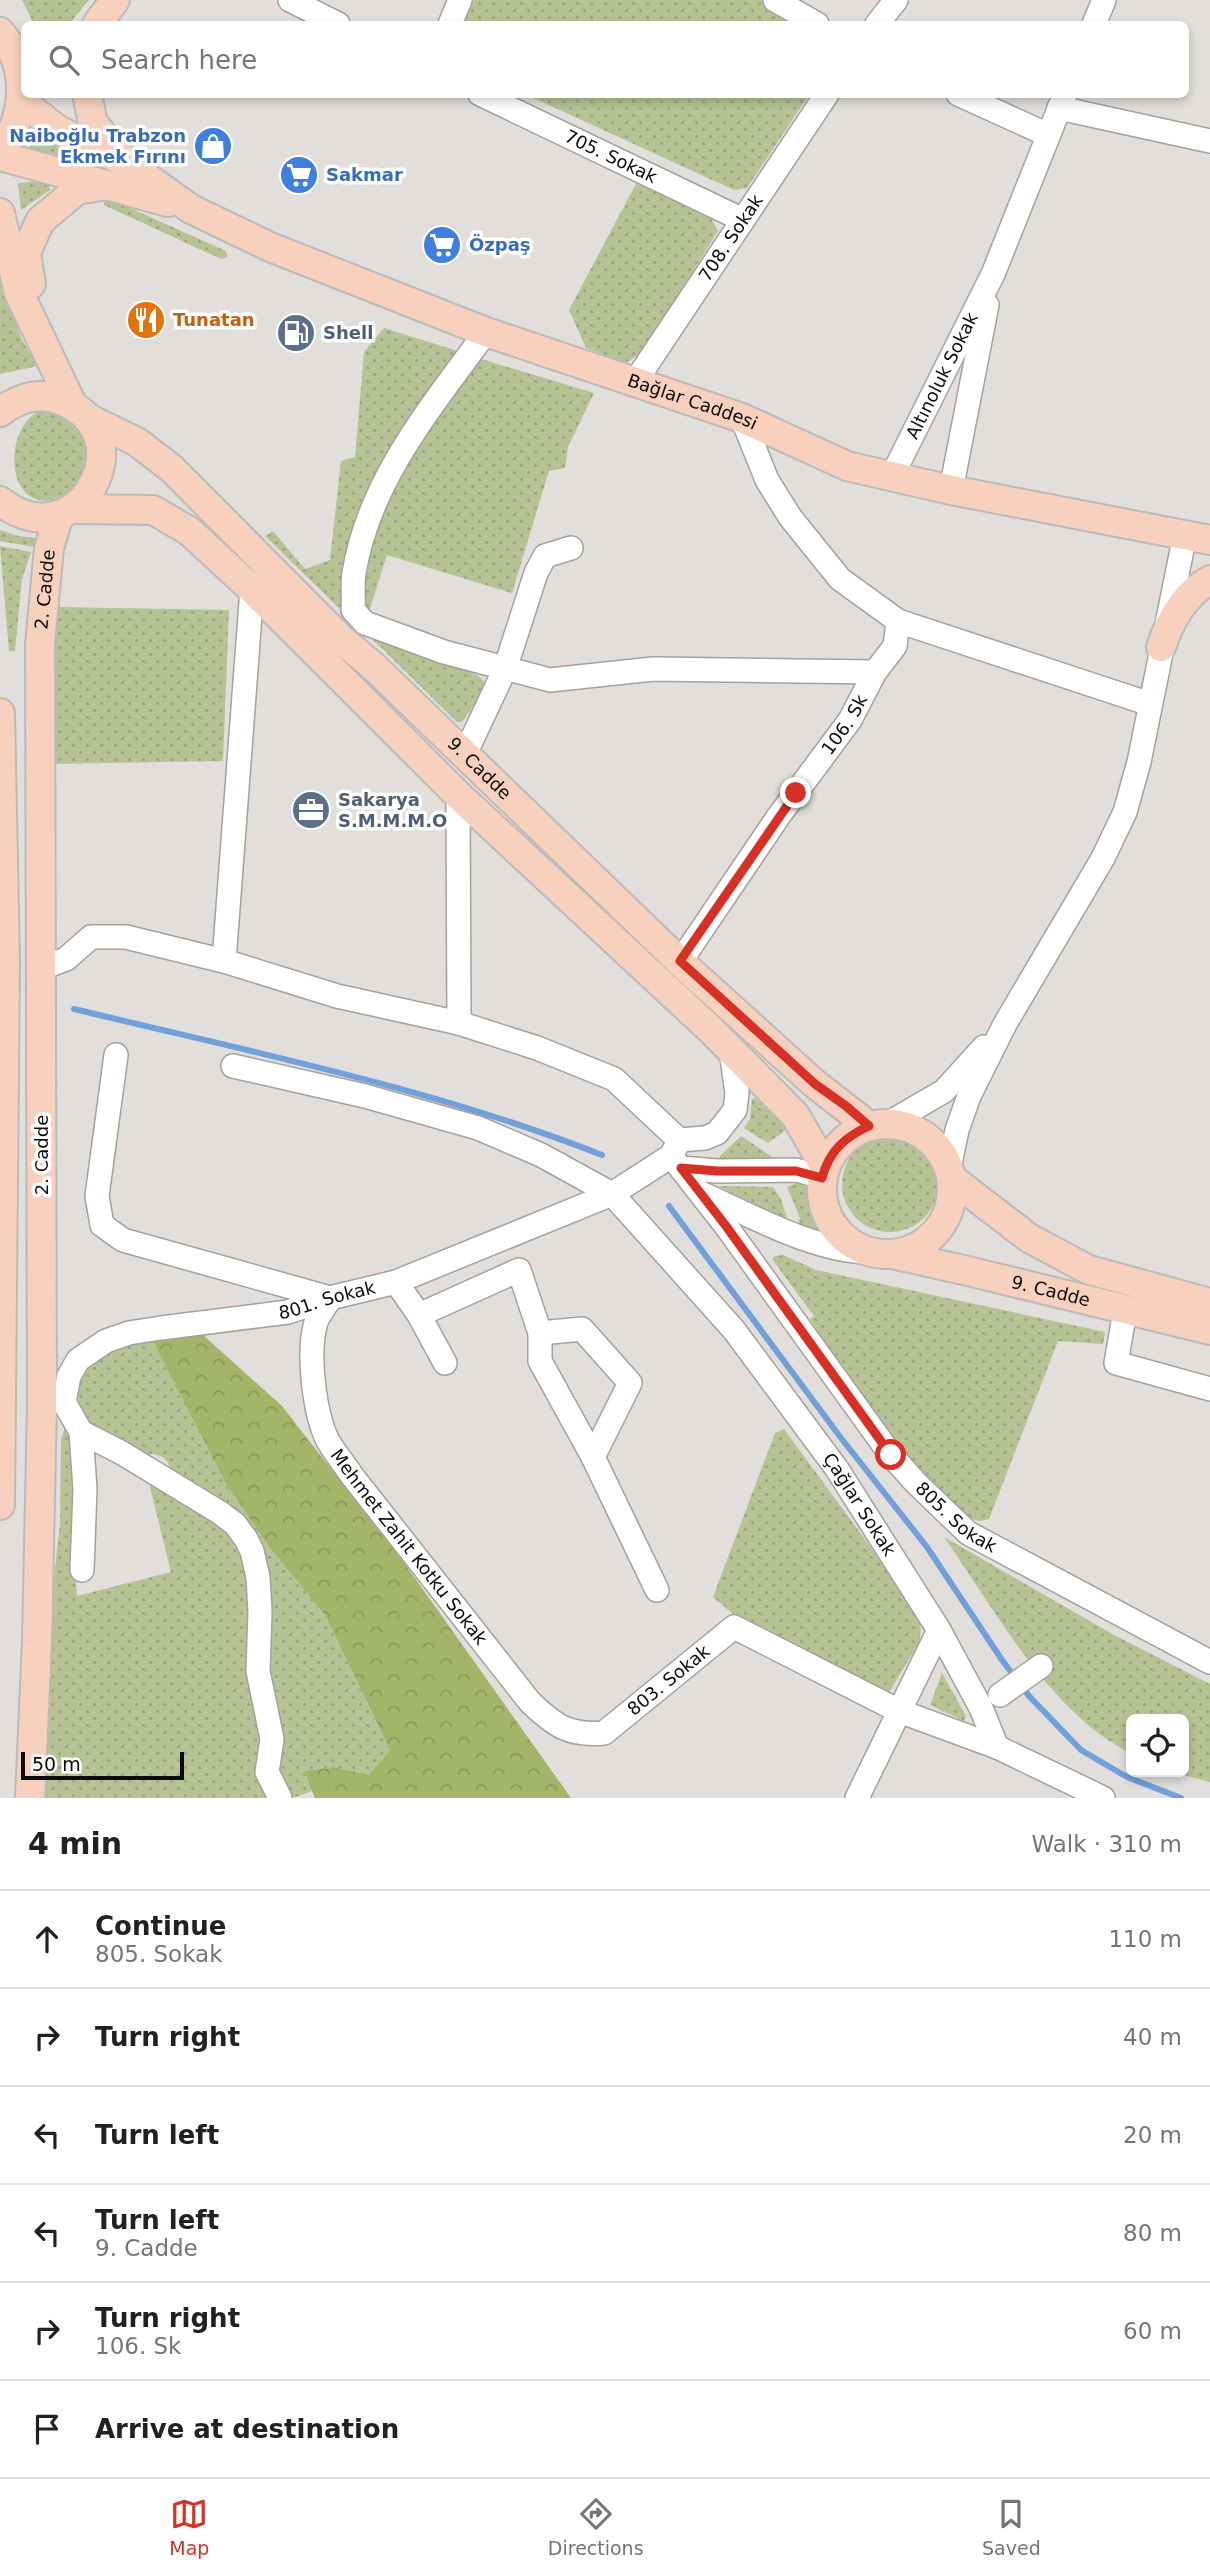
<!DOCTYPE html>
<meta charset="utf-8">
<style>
body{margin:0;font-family:"DejaVu Sans",sans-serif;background:#f6f6f6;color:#202124}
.controls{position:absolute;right:21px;bottom:21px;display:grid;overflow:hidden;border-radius:10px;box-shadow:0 4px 10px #0003}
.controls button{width:63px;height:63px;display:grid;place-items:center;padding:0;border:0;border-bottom:2px solid #e0e0e0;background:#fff;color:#202124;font:35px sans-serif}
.scale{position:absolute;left:21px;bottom:18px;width:163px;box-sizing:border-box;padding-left:7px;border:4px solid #0d0c0b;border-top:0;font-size:19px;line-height:24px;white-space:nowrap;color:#0d0c0b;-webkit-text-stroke:5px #fff;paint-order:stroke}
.stop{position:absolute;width:21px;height:21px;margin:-16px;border:5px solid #d93025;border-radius:50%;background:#fff}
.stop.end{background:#d93025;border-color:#fff;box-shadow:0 2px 7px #0008}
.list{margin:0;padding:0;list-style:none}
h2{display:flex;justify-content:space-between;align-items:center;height:91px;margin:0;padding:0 28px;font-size:30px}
h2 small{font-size:23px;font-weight:400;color:#757577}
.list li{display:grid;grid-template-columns:46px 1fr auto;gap:21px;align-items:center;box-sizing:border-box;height:98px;padding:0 28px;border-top:2px solid #e0e0e0}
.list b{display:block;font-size:26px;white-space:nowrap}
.list p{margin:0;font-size:23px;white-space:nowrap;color:#757577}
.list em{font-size:23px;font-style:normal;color:#757577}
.icon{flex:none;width:38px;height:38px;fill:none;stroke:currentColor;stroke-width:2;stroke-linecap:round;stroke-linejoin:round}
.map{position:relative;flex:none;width:1210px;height:1798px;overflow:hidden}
.search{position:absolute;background:#fff;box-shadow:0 4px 10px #0003;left:21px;right:21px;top:21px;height:77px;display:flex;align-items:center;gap:18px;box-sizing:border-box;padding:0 24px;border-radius:10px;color:#757577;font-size:26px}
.sheet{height:679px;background:#fff}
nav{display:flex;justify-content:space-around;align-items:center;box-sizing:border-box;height:98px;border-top:2px solid #e0e0e0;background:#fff;font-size:19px;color:#757577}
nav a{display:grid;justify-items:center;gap:4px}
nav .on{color:#d93025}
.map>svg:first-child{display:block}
.green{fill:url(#green-dots)}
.forest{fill:url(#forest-crowns)}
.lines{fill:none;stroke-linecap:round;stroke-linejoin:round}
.stream{stroke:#71a0db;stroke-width:6}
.minor-casing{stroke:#a4a19e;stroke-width:26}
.major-casing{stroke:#bbb;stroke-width:32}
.minor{stroke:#fff;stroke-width:23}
.major{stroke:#f8d0be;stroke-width:28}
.route{stroke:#d93025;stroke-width:9}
.labels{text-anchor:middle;stroke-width:7;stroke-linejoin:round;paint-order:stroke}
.shop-label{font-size:18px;font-weight:bold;fill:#366cbe;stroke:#fff;text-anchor:start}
.street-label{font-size:18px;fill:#0d0c0b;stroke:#fff}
.food-label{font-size:18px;font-weight:bold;fill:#c56008;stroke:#fff;text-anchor:start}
.service-label{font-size:18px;font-weight:bold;fill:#4e5e75;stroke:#fff;text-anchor:start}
</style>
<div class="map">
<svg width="1210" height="1798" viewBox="0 0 1210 1798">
<defs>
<pattern id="green-dots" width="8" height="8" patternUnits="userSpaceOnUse" patternTransform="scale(1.75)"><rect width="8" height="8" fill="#b7c295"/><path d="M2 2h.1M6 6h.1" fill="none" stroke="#9ca67f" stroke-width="1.8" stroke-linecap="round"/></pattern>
<pattern id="forest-crowns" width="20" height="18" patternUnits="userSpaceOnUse" patternTransform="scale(1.75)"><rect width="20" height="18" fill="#a4b469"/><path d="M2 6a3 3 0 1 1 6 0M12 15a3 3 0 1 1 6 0" fill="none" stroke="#8c9a5a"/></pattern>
</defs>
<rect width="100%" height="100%" fill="#e1dedb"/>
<path class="green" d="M 22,0 L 89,0 L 69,24 L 34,24 Z
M 474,0 L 762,0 L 808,24 L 462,24 Z
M 527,95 L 809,94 L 809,95 L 747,188 L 734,190 Z
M 36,130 L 71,154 L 69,161 L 26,159 Z
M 48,180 L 50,190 L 21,210 L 18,183 Z
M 638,180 L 707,211 L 718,231 L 643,352 L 626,363 L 586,348 L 569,310 Z
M 110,199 L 226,251 L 227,257 L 221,259 L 104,205 L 104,200 Z
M 0,278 L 22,340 L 38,366 L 0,374 Z
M 384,328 L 464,353 L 424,409 L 342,611 L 265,536 L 273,531 L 305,569 L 330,560 L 341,461 L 355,457 L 364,352 Z
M 478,358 L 594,393 L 568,447 L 565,468 L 549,471 L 512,593 L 387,555 L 367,618 L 359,606 L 365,553 L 383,497 Z
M 46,408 L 86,430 L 87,476 C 80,483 72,493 62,497 C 3,521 0,421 46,408 Z
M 0,530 L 18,536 L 39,538 L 34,547 L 0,541 Z
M 0,546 L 31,552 L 22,579 L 15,651 L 9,651 Z
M 57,607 L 229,610 L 223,761 L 48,764 Z
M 368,630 L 477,675 L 484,681 L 486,688 L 462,722 L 457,722 L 365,632 Z
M 755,1098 L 778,1119 L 786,1130 L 768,1143 L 744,1128 L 750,1119 L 752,1099 Z
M842 1184a48 48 0 1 1 96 0a48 48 0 1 1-96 0Z
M 741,1136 L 774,1158 L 774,1164 L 721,1161 L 719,1157 Z
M 796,1183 C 815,1185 819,1213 825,1230 L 823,1235 L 797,1226 L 800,1218 L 787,1187 Z
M 718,1186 L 773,1187 L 781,1199 L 788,1221 Z
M 783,1255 L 816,1270 L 1105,1332 L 1103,1344 L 1058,1341 L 989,1519 L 980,1521 L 960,1516 L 870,1416 L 810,1319 L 814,1316 L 772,1259 L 775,1256 Z
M 153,1340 L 226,1484 L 270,1548 L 325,1615 L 390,1750 L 369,1775 L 333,1767 L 304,1771 L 312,1791 L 293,1798 L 42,1798 L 50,1612 L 60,1524 L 61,1439 L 66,1425 L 72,1439 L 72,1538 L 77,1596 L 171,1572 L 149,1483 L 97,1445 L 258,1551 L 171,1472 L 168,1463 L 163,1457 L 154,1454 L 141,1455 L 78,1419 C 79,1405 77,1383 85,1370 C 98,1348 130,1344 153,1340 Z
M 784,1429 L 911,1602 L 921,1619 L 920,1641 L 888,1694 L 745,1624 L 713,1597 L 775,1433 Z
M 944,1537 L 1114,1635 L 1210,1684 L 1210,1782 L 1173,1772 L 1184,1772 L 1184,1719 L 1131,1719 L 1131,1753 C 1052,1716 993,1607 944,1537 Z
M 942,1673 L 966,1716 L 964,1721 L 930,1705 Z"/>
<path class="forest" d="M 203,1335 L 282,1406 L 402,1560 L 571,1798 L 315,1798 L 304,1771 L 333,1767 L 369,1775 L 390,1750 L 325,1615 L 270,1548 L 226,1484 L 153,1341 Z"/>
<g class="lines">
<path class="stream" d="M 74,1009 C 251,1052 432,1088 602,1155
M 669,1206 L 841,1438 L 927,1547 L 1002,1660 L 1029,1696 L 1081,1750 L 1127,1777 L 1181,1798"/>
<defs>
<g id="minor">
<path d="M 290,0 L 338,24"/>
<path d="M 775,0 L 817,24"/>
<path d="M 450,24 L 460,0"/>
<path d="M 877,24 L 896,0"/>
<path d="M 1094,24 L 1104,0"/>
<path id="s1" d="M 480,94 L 743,220"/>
<path d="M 958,94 L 1048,135"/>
<path d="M 1059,108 L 1210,141"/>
<path d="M 486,332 C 432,406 369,480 354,573 C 352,585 354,598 353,610 L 365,623 L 444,652 L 550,680 L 653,669 L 875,672"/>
<path id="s2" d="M 635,382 L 827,94"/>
<path d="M 742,418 L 767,480 L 790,517 L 840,579 L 898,621 L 1150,704"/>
<path id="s3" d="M 892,476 L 993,274 L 1065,94"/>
<path d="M 951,490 L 987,305"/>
<path d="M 465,754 L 505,669 L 536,573 L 545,556 L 571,548"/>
<path d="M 458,795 L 459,1023"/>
<path d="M 224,961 L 252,589"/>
<path id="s4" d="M 680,962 L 778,817 L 850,720 L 875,672 L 895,646 L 898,621"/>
<path d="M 42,968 L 66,959 L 91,937 L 126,937 L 224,961 L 337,996 L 459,1023 L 537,1048 L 614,1079 L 679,1140 L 705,1138 L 717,1133 L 735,1110 L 737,1093 L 731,1051"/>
<path id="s5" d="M 116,1055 L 97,1196 L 102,1225 L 123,1240 L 330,1298 C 326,1306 319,1314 316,1322 C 307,1352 314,1413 328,1441 C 335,1453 345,1465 353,1477 L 530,1702 C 555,1726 569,1736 604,1733 L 734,1627 L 899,1711 L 997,1747"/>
<path id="s6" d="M 233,1066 L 365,1096 L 478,1128 L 541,1155 L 612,1194 L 734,1330 L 837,1469 L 939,1630 L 981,1708 L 997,1747 L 1103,1798"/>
<path d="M 889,1123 L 944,1091 L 984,1047"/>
<path id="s7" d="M 671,1156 L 726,1226 L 891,1455 L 916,1483 L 968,1533 L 1210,1662"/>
<path d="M 681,1168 L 717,1171 L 796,1170 L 822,1177"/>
<path d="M 949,1169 L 957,1130 L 969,1096 L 1005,1024 L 1103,858 L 1125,812 L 1139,762 L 1185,535"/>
<path d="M 703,1194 C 752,1216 814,1251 868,1252"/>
<path d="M 396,1282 L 419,1315 L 445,1363"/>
<path d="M 1125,1311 L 1116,1363 L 1210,1389"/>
<path d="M 419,1315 L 519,1270 L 540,1333 L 540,1361 L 593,1457 L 657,1590"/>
<path d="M 540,1333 L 582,1329 L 630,1383 L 593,1457"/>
<path id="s8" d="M 64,1402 L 69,1376 L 78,1360 L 106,1341 L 129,1333 L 161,1328 L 288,1312 L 330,1298 L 396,1282 L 612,1194 L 671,1156 L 678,1143"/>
<path d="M 64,1402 L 81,1432 L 85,1489 L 82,1570"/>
<path d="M 81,1432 L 122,1453 L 219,1512 L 235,1524 L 246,1539 L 252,1551 L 258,1577 L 260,1612 L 258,1671 L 272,1739 L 267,1772 L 280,1798"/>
<path d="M 1000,1695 L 1041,1666"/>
<path d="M 857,1798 L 939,1630"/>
</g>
<g id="major">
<path d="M 97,24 L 115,0"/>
<path d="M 0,32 C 31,69 25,116 0,154"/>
<path d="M 87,94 L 93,123 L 120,155"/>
<path id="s9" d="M 21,101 L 58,130 L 127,163 L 191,209 L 270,247 L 486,332 L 742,418 L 847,466 L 951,490 L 1210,540"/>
<path d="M 0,156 L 168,202"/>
<path d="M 0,213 L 19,293 L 72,404"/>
<path d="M 31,284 L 26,253 L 40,221 L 77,190 L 107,185"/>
<path d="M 0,412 C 18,398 38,391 60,400 C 149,433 77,563 0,501"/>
<path id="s10" d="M 88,418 L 137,442 L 171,468 L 342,640 L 373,666 L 680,962 L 815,1084 L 869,1126"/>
<path d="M 72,509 L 153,510 L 189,531 L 252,589 L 458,795 L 710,1029 L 795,1115 L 825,1167"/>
<path d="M 1161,647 C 1170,620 1184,594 1210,580"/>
<path d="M 0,713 L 5,961 L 0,1505"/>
<circle cx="887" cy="1189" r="65"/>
<path d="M 951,1178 L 1029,1238 L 1089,1270 L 1210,1303"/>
<path id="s11" d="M 892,1254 L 968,1271 L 1210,1330"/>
<path id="s12" d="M 30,1798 L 37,1641 L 42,1404 L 40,644 L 49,548 L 59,515"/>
</g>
</defs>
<use href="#minor" class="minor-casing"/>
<use href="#major" class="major-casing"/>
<use href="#minor" class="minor"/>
<use href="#major" class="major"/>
</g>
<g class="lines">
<path class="route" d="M 796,793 L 680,961 L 815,1084 L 846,1106 L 869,1126 C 845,1137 829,1151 822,1178 L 796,1171 L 717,1171 L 681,1168 L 726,1226 L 891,1455"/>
</g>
<defs>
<symbol id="shop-disc" viewBox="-11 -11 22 22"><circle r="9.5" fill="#3f7fe0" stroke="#fff"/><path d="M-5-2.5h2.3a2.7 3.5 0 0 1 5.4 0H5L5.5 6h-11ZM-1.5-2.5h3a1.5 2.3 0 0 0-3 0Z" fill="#fff"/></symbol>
<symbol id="supermarket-disc" viewBox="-11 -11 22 22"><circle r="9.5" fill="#3f7fe0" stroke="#fff"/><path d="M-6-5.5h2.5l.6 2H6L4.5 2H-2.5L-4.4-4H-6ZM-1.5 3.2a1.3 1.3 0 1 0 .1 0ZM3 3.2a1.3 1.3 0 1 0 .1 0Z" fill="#fff"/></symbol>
<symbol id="restaurant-disc" viewBox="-11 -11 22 22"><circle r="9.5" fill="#e8710a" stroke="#fff"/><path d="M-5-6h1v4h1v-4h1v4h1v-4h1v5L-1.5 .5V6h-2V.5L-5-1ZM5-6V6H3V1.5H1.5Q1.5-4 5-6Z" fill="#fff"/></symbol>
<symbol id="fuel-disc" viewBox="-11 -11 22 22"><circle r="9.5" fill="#5c6f8a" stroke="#fff"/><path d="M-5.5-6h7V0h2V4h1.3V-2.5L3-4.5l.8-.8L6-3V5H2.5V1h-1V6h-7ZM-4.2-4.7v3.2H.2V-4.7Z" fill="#fff"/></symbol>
<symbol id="office-disc" viewBox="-11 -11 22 22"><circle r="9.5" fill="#5c6f8a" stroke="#fff"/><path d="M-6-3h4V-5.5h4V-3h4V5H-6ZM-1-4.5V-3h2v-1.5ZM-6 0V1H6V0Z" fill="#fff"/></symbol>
</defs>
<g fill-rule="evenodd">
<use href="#shop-disc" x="191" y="124" width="44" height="44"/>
<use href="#supermarket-disc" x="277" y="153" width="44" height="44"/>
<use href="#supermarket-disc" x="420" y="223" width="44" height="44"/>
<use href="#restaurant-disc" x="124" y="298" width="44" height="44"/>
<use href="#fuel-disc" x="274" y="311" width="44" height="44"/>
<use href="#office-disc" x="289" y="788" width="44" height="44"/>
</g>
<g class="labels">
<g class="shop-label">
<text x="186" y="142" text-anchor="end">Naiboğlu Trabzon<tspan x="186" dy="21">Ekmek Fırını</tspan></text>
<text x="326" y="181">Sakmar</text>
<text x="469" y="251">Özpaş</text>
</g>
<g class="street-label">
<text dy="6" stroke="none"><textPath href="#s1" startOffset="145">705. Sokak</textPath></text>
<text dy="6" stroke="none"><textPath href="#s2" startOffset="173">708. Sokak</textPath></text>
<text dy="6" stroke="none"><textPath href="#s3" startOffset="112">Altınoluk Sokak</textPath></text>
<text dy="6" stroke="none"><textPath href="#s9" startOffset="740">Bağlar Caddesi</textPath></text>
<text dy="6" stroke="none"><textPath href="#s12" startOffset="1209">2. Cadde</textPath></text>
<text dy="6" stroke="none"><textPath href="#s4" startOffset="289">106. Sk</textPath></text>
<text dy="6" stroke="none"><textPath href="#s10" startOffset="528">9. Cadde</textPath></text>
<text transform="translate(42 1155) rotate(-90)" y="6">2. Cadde</text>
<text dy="6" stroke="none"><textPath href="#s11" startOffset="163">9. Cadde</textPath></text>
<text dy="6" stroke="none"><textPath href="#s8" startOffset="304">801. Sokak</textPath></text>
<text dy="6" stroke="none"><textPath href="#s6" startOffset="800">Çağlar Sokak</textPath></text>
<text dy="6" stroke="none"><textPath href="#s7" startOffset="462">805. Sokak</textPath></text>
<text dy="6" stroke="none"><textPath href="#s5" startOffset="695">Mehmet Zahit Kotku Sokak</textPath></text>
<text dy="6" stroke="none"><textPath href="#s5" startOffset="1059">803. Sokak</textPath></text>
</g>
<g class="food-label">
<text x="173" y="326">Tunatan</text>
</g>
<g class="service-label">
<text x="323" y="339">Shell</text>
<text x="338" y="806">Sakarya<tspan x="338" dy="21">S.M.M.M.O</tspan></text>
</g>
</g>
</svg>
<div class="controls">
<button><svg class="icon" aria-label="locate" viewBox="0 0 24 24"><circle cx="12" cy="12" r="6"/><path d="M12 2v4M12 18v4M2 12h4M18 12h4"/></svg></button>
</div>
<div class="scale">50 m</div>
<div class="stop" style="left:891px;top:1455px"></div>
<div class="stop end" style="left:796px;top:793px"></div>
<div class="search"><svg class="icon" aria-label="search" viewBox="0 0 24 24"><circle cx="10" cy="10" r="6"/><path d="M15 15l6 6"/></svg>Search here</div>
</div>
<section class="sheet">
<h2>4 min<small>Walk · 310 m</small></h2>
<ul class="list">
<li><svg class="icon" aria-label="ahead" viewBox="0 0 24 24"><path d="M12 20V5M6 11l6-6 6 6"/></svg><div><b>Continue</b><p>805. Sokak</p></div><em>110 m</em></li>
<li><svg class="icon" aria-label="right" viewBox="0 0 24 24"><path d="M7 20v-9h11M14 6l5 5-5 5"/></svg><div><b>Turn right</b></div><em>40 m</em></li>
<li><svg class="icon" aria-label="left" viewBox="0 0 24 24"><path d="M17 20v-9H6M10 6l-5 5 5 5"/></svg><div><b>Turn left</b></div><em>20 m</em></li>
<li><svg class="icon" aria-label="left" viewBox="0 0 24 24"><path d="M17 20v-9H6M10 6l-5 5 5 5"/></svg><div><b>Turn left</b><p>9. Cadde</p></div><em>80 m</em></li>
<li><svg class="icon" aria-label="right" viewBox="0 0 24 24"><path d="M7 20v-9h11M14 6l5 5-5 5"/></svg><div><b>Turn right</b><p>106. Sk</p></div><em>60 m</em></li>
<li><svg class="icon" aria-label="arrive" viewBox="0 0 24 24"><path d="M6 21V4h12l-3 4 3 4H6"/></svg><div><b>Arrive at destination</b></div></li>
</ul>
</section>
<nav>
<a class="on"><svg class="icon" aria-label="map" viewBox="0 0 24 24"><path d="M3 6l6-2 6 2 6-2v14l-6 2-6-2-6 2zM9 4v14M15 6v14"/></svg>Map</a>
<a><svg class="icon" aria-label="directions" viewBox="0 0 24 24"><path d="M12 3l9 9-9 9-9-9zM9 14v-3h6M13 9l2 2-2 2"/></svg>Directions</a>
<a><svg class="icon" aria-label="saved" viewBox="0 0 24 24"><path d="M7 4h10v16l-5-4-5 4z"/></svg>Saved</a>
</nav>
